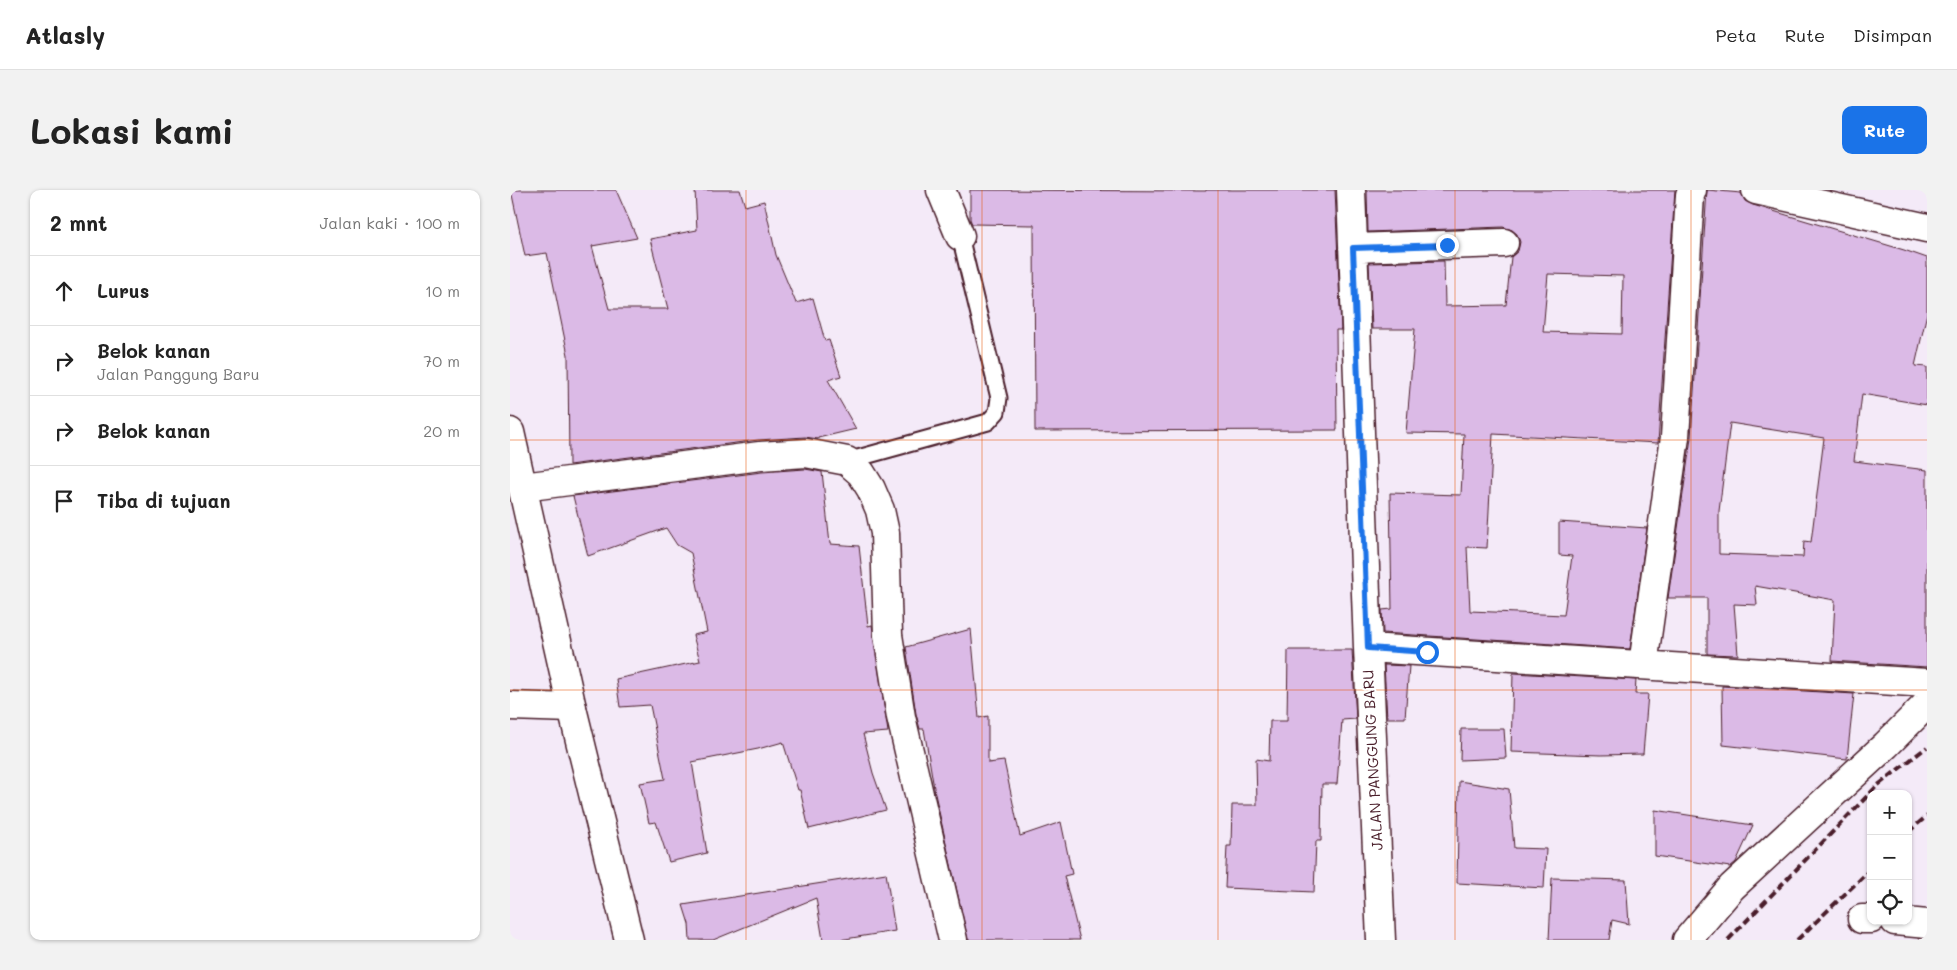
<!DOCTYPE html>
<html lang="id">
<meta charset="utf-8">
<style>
body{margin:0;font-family:Mali,sans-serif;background:#f2f2f2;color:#222}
.controls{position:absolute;right:15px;bottom:15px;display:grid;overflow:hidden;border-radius:10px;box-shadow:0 1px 4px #0004}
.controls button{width:45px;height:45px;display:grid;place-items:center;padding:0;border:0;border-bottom:1px solid #e0e0e0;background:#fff;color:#222;font:25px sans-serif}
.stop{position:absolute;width:15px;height:15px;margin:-11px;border:4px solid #1a73e8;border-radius:50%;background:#fff}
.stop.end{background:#1a73e8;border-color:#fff;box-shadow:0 1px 5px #0008}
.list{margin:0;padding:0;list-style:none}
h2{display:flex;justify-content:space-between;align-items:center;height:65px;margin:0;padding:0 20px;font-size:21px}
h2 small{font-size:16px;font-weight:400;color:#767676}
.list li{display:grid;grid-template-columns:32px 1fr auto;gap:15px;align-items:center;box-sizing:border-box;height:70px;padding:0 20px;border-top:1px solid #e0e0e0}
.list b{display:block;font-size:19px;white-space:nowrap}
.list p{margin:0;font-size:16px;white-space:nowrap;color:#767676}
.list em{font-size:16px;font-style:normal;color:#767676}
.icon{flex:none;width:28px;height:28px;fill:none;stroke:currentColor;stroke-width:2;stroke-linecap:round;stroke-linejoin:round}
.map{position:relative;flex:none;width:1417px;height:750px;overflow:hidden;border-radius:10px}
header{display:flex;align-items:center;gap:30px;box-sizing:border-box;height:70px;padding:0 25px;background:#fff;border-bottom:1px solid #e0e0e0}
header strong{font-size:24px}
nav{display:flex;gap:28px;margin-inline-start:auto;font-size:18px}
.intro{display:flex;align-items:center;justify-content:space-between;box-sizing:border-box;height:120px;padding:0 30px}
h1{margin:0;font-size:35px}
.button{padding:12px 22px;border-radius:10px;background:#1a73e8;color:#fff;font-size:18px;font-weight:700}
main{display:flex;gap:30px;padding:0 30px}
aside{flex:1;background:#fff;border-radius:10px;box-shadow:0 1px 4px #0004}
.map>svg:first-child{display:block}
.building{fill:#dbbae6;stroke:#4a1f2b;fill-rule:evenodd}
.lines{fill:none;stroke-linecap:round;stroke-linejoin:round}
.service-casing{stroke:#4a1f2b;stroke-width:19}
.minor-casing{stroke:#4a1f2b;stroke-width:31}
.tertiary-casing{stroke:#4a1f2b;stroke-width:31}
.service{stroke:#fff;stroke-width:15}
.minor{stroke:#fff;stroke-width:28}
.tertiary{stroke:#fff;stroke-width:28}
.rail{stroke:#4a1f2b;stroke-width:4;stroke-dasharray:8 4;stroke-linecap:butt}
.route{stroke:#1a73e8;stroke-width:6}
.grid{fill:none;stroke:#e8590c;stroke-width:1;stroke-opacity:0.55}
.labels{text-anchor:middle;stroke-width:4;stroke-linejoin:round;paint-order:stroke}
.street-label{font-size:15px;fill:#4a1f2b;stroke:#fff}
</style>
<header>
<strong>Atlasly</strong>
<nav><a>Peta</a><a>Rute</a><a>Disimpan</a></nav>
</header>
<div class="intro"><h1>Lokasi kami</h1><a class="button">Rute</a></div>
<main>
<aside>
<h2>2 mnt<small>Jalan kaki · 100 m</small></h2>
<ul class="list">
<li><svg class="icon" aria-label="ahead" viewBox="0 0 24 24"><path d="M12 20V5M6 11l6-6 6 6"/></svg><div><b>Lurus</b></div><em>10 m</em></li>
<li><svg class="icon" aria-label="right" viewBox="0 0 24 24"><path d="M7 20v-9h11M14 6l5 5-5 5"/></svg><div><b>Belok kanan</b><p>Jalan Panggung Baru</p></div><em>70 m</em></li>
<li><svg class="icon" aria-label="right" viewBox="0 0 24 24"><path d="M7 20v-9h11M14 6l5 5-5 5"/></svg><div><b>Belok kanan</b></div><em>20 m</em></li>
<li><svg class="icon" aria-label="arrive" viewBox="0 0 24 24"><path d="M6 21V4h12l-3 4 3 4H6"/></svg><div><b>Tiba di tujuan</b></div></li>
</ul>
</aside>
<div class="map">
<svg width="1417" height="750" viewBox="0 0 1417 750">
<rect width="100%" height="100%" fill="#f4eaf8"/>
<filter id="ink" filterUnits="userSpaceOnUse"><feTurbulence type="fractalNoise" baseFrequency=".02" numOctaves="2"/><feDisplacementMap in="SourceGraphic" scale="10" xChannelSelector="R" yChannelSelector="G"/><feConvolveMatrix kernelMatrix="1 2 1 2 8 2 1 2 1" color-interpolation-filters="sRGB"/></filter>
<g filter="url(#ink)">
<path class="building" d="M 1,0 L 106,0 L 127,48 L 82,56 L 99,119 L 158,119 L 140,49 L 187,40 L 185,0 L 230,0 L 235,16 L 254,11 L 266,65 L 286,113 L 303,108 L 315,151 L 319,150 L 331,186 L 318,190 L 346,239 L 308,248 L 308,249 L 295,247 L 248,250 L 59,275 L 58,165 L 37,63 L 15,66 Z
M 460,0 L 696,1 L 696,0 L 825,0 L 831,140 L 826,140 L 827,240 L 525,241 L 524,35 L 462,34 L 460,29 Z
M 857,0 L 1165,0 L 1148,253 L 983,244 L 977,358 L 957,357 L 960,421 L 1054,425 L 1062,366 L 1049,365 L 1049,332 L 1137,338 L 1120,459 L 873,443 L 872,420 L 882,419 L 880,303 L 951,305 L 954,244 L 896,243 L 905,139 L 862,139 L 859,73 L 934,71 L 935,116 L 996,115 L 1001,67 L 1008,61 L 1010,52 L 1007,44 L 1002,40 L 993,37 L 858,42 ZM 1038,84 L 1113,86 L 1112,144 L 1033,142 Z
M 1197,0 L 1231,3 L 1235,11 L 1243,15 L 1394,60 L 1417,68 L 1417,123 L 1405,176 L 1417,177 L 1417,215 L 1352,204 L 1344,271 L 1417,280 L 1417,477 L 1322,471 L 1325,410 L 1245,396 L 1247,415 L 1224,414 L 1228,465 L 1197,464 L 1197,408 L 1158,408 L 1181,248 ZM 1220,233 L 1314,248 L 1301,352 L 1294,351 L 1293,367 L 1209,364 L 1209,321 Z
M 295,279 L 312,282 L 320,354 L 349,356 L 358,436 L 362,435 L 378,542 L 353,544 L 363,583 L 376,620 L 299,639 L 290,600 L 288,600 L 273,552 L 248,559 L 182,572 L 197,663 L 159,672 L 146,632 L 139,633 L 130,593 L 155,589 L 140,515 L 110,517 L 106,489 L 190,471 L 183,445 L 197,442 L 181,363 L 167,355 L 156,338 L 78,366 L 63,306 L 252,282 Z
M 461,439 L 469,528 L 478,526 L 478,573 L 494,571 L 510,646 L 551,632 L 562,684 L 554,686 L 570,750 L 458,750 L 425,604 L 414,539 L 410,539 L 406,524 L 396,457 Z
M 778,460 L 842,460 L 846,529 L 832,530 L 827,594 L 812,594 L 811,651 L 806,651 L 804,702 L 715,698 L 717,656 L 721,656 L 722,615 L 747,615 L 746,569 L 759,571 L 760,531 L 777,531 Z
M 874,475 L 899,476 L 895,528 L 877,528 Z
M 1003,483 L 1126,490 L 1125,504 L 1138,504 L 1133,564 L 1091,565 L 1001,562 Z
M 1212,496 L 1344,504 L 1337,569 L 1213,555 Z
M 951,539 L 994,539 L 996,568 L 950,570 Z
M 949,591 L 999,599 L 1004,658 L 1036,659 L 1034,698 L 947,693 Z
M 1145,620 L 1243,635 L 1226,672 L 1220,677 L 1145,666 Z
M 376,683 L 385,741 L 329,750 L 313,750 L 306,708 L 203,750 L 180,750 L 179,734 L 173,715 Z
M 1042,688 L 1116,690 L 1119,734 L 1102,730 L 1099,750 L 1039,750 Z"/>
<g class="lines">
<defs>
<path id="service" d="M 337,271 L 478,232 L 487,222 L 489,208 L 450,46"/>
<path id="minor" d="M 431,0 L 450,46
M 841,0 L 858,458 L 871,750
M 1246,0 L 1417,38
M 843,58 L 994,53
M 13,297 L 250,266 L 296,263 L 337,271 L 351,283 L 361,299 L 370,320 L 375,343 L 378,445 L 391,527 L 443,750
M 858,458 L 1417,493
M 1133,475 L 1165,247 L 1180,5 L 1182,0
M 0,516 L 62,518
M 1352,729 L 1361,729
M 1385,731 L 1417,734
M 1177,750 L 1222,697 L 1376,555 L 1417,514"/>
<path id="tertiary" d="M 0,242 L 62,518 L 119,750"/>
</defs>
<use href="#service" class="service-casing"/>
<use href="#minor" class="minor-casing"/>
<use href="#tertiary" class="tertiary-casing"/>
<use href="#service" class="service"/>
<use href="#minor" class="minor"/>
<use href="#tertiary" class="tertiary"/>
<path class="rail" d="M 1398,642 L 1417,626
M 1218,750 L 1367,596 L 1417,557
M 1287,750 L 1361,679"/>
</g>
</g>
<g class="lines" filter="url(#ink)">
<path class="route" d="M 917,462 L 858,458 L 843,58 L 937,55"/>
</g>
<path class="grid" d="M 236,0 L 236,750M 472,0 L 472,750M 708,0 L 708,750M 945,0 L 945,750M 1181,0 L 1181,750M 0,250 L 1417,250M 0,500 L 1417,500"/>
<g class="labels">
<g class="street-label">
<text transform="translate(863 570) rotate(-93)" y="5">JALAN PANGGUNG BARU</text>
</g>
</g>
</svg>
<div class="controls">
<button>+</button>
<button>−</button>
<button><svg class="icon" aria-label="locate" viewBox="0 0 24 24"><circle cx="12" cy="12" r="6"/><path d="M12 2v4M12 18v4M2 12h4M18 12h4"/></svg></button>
</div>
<div class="stop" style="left:917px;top:462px"></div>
<div class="stop end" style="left:937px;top:55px"></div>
</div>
</main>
